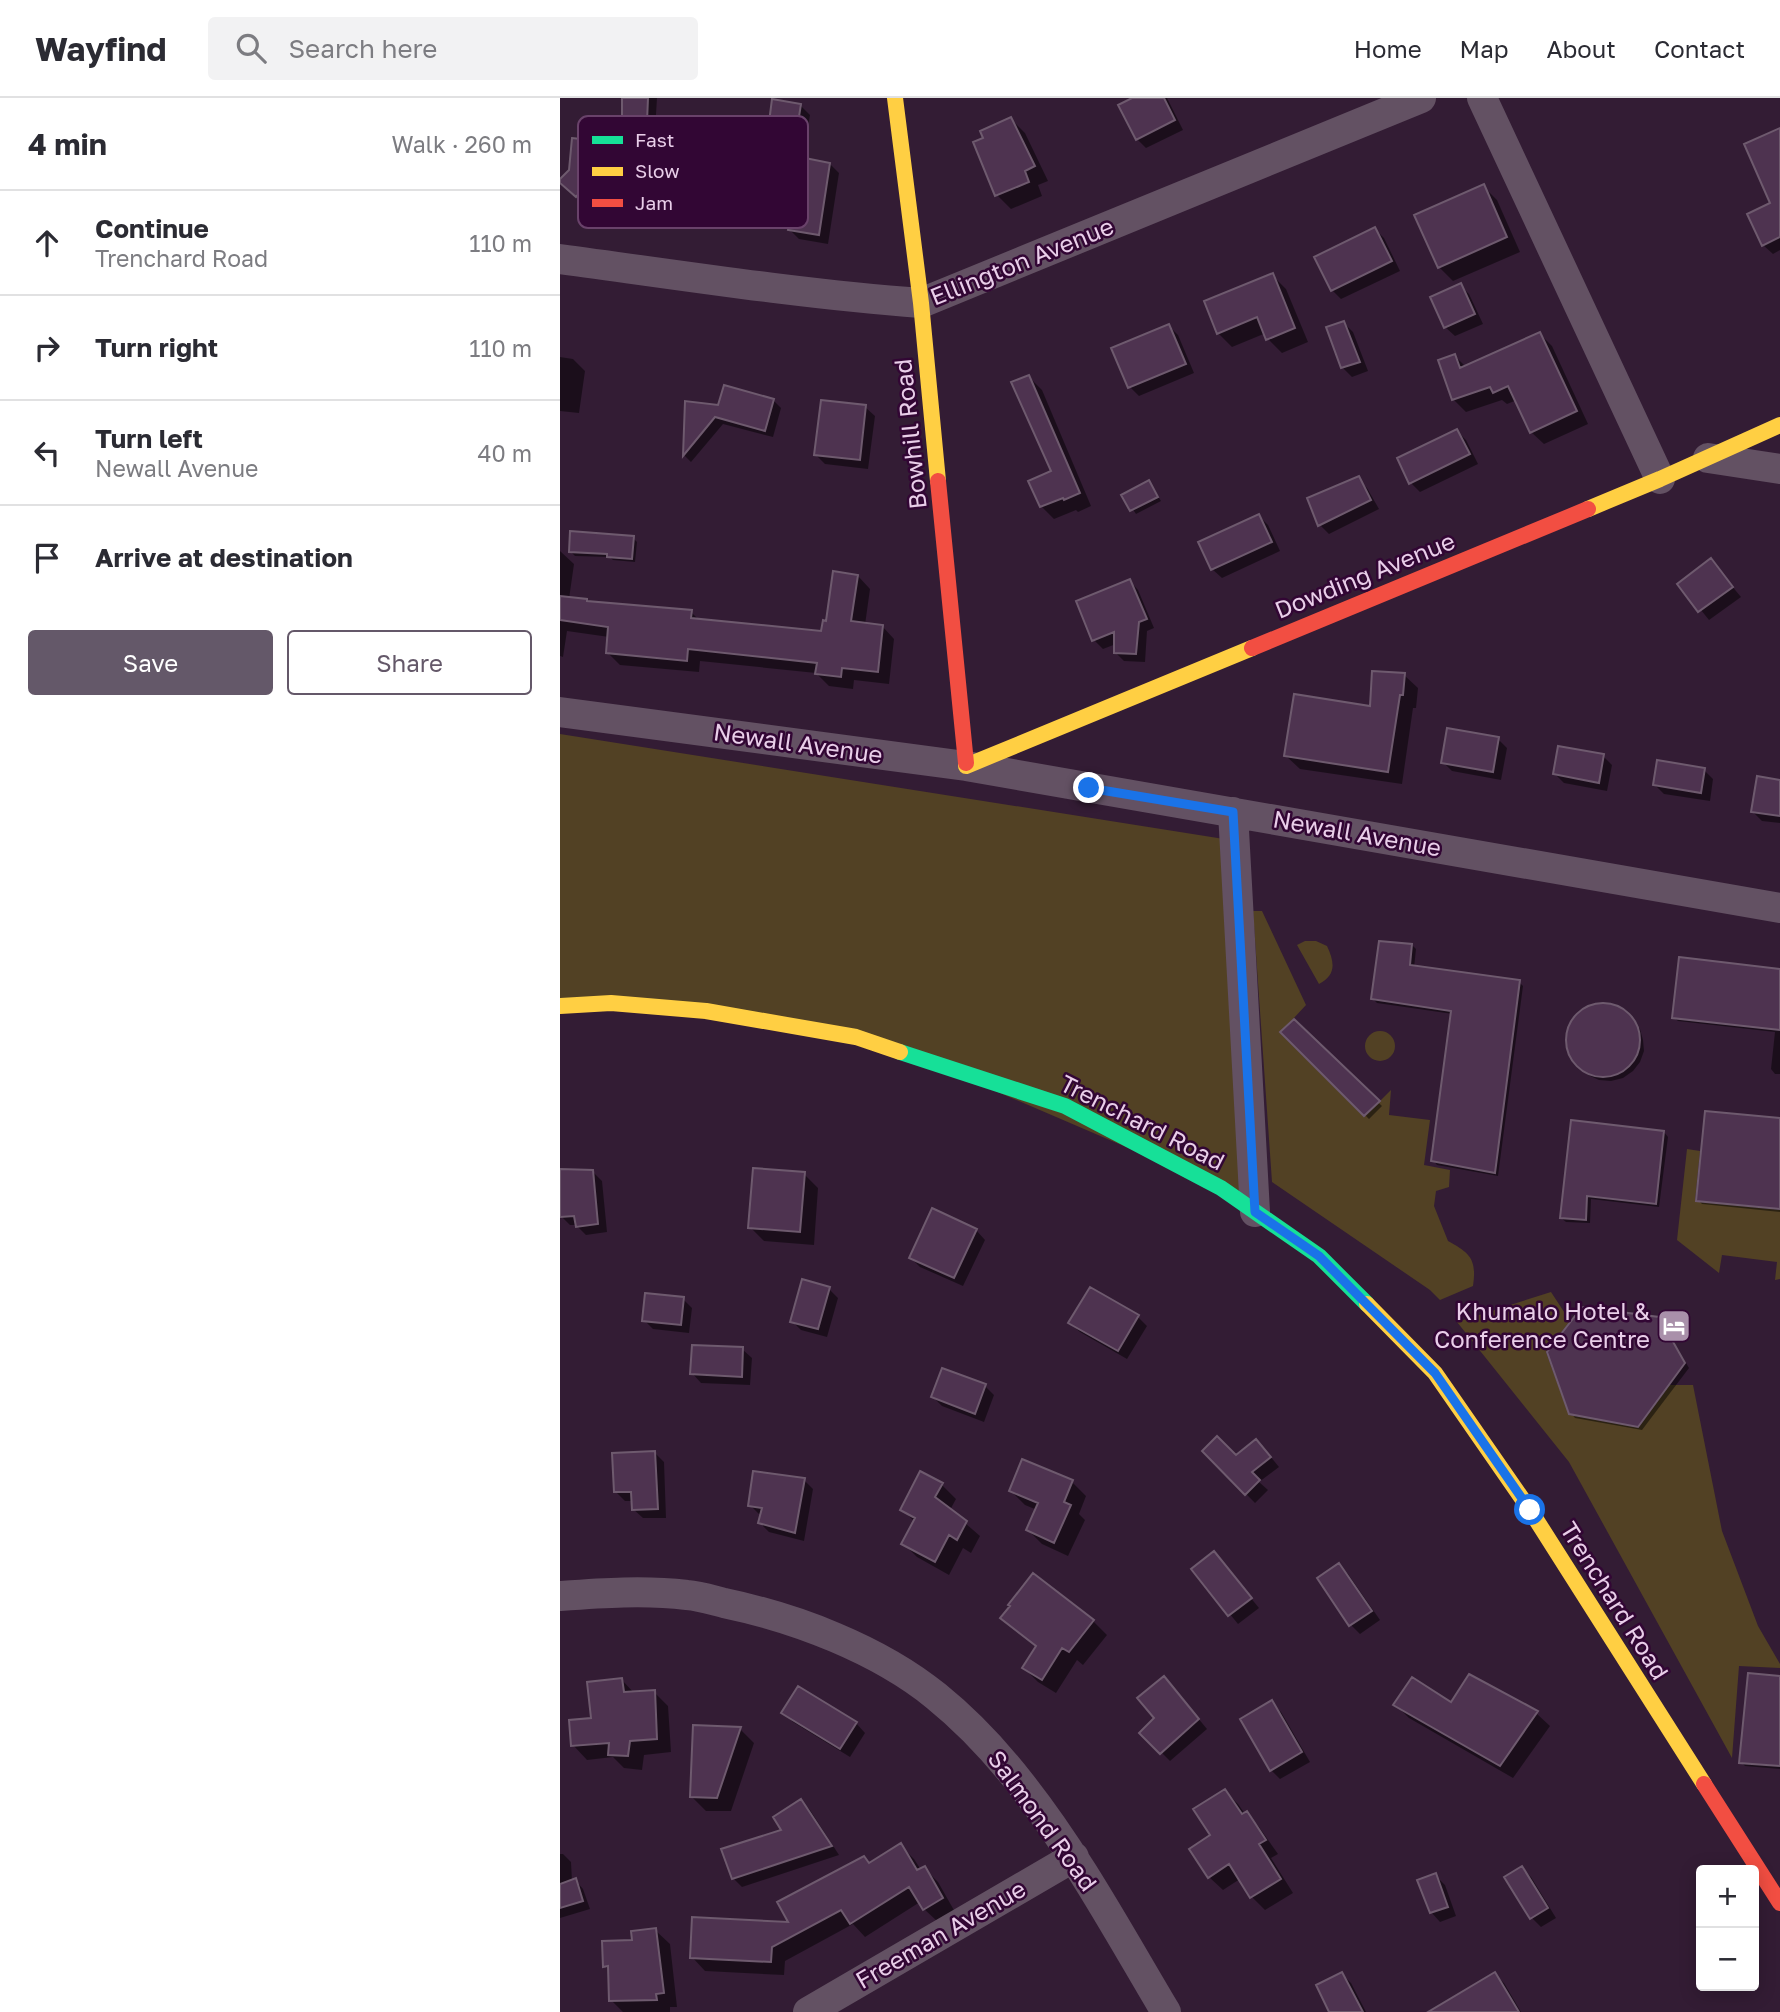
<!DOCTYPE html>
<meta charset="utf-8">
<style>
body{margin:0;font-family:"Golos Text",sans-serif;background:#f2f2f3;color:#2b2b33}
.controls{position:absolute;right:21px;bottom:21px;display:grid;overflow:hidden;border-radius:7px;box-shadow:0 4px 18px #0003}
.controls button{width:63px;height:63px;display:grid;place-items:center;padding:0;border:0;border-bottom:2px solid #e1e1e2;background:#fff;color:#2b2b33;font:35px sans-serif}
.stop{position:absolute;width:21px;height:21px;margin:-16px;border:5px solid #1a73e8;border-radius:50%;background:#fff}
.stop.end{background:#1a73e8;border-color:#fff;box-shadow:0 2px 7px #0008}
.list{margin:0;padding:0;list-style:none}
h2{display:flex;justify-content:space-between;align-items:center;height:91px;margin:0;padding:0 28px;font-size:30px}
h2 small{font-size:23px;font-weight:400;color:#7c7c81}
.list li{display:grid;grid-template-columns:46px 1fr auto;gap:21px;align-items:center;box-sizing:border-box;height:105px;padding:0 28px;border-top:2px solid #e1e1e2}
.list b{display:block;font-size:26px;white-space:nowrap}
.list p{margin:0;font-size:23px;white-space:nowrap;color:#7c7c81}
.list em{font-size:23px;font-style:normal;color:#7c7c81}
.actions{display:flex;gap:14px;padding:21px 28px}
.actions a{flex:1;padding:16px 0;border:2px solid #645869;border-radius:7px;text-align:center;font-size:24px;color:#645869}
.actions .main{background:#645869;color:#fff}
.icon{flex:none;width:38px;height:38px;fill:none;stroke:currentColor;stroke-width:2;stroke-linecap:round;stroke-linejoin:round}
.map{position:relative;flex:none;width:1220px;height:1914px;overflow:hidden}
header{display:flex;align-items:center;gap:42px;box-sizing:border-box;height:98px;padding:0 35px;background:#fff;border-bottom:2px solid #e1e1e2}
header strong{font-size:33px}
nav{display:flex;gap:38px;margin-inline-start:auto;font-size:24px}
.search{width:490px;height:63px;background:#f2f2f3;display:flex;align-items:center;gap:18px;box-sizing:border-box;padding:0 24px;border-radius:7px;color:#7c7c81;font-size:26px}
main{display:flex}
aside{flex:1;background:#fff}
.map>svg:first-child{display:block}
.green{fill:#524124}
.shadow{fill:#0007}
.building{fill:#4e3350;stroke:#6e5a6e;stroke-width:2}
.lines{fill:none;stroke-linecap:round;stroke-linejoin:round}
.street{stroke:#635163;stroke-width:30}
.fast{stroke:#16e098;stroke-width:16}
.slow{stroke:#ffcf43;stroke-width:16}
.jam{stroke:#f24e42;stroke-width:16}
.route{stroke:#1a73e8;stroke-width:9}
.labels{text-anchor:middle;stroke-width:5;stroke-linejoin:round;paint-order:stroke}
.street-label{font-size:24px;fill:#e9cee9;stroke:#320634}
.poi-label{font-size:24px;fill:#e9cee9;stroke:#320634;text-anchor:end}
.key{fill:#320634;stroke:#69426a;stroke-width:2}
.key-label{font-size:19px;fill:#e9cee9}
</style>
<header>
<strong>Wayfind</strong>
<div class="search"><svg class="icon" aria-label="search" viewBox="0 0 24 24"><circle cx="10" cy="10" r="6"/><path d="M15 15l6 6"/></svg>Search here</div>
<nav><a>Home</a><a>Map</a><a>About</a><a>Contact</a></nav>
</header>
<main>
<aside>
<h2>4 min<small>Walk · 260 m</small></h2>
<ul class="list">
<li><svg class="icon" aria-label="ahead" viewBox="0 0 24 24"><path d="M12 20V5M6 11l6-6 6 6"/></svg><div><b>Continue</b><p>Trenchard Road</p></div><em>110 m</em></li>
<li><svg class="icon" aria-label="right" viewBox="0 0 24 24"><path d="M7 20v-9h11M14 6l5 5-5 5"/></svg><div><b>Turn right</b></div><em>110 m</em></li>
<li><svg class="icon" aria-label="left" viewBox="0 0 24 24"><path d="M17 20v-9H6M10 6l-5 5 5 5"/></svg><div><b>Turn left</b><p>Newall Avenue</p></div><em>40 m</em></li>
<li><svg class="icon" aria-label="arrive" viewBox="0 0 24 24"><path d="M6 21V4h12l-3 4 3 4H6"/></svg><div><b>Arrive at destination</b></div></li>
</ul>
<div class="actions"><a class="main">Save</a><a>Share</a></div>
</aside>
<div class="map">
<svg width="1220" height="1914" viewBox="0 0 1220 1914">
<rect width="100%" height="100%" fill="#331c34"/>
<path class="green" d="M 0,636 L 664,741 L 687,1101 L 305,937 L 0,902 Z
M 693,813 L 702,813 L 746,907 L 720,935 L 804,1019 L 831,992 L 829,1017 L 870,1022 L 864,1067 L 890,1072 L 889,1089 L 876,1093 L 874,1108 L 888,1143 C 910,1155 917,1161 913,1188 L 880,1202 L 870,1192 L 712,1084 Z
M 745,843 L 756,843 L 767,848 C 775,865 776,877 759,886 L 737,847 Z
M805 948a15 15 0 1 1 30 0a15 15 0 1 1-30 0Z
M 1127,1051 L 1140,1053 L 1135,1103 L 1220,1112 L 1220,1181 L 1215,1182 L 1217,1164 L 1162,1157 L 1159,1175 L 1117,1142 Z
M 991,1194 L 1010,1223 L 986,1254 L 1009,1317 L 1078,1329 L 1110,1287 L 1133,1287 L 1162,1433 L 1198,1528 L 1220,1566 L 1220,1570 L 1179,1568 L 1172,1660 L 1009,1364 L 897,1224 Z"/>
<path class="shadow" d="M 64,0 L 97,0 L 95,33 L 73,33 L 64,23 Z
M 575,0 L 607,0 L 623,32 L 586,50 L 577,41 Z
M 240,7 L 250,17 L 244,52 L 218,48 L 209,39 Z
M 451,21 L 465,35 L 488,83 L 478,87 L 482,98 L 451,111 L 437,97 L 426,41 Z
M 62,48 L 71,57 L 69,79 L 51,77 L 26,107 L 10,93 L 10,72 Z
M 270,66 L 279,75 L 268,146 L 239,141 L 230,132 Z
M 923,88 L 937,102 L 960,154 L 893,183 L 879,169 Z
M 1220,102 L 1220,152 L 1213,156 L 1203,147 Z
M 815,131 L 824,140 L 840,173 L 781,201 L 772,192 Z
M 712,177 L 726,191 L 748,244 L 722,255 L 708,241 L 706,235 L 672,249 L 658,235 Z
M 900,187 L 909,196 L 923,226 L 895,238 L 885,229 Z
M 784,225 L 793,234 L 808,273 L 792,279 L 783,270 L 769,231 Z
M 609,228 L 618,237 L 634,275 L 579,298 L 570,289 Z
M 980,236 L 992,248 L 1028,326 L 984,346 L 971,334 L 957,302 L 947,306 L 942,302 L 906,314 L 893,301 L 895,258 L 906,269 Z
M 0,259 L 13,261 L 25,273 L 19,315 L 0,313 Z
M 469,279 L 482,292 L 531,408 L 518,414 L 516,412 L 494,421 L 481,408 L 493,374 Z
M 213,302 L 221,310 L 213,339 L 163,326 L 131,364 L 124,357 L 127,305 L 159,309 Z
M 305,309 L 315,318 L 308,371 L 265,366 L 255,356 Z
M 897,333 L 906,342 L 918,366 L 860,394 L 851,385 Z
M 798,381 L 807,390 L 819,411 L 769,436 L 760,427 L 750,401 Z
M 589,384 L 601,403 L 576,416 L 564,398 Z
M 699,418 L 708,427 L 720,453 L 662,480 L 652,471 Z
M 73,440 L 77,444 L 75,464 L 53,462 L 50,459 L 15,458 L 11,454 Z
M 0,453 L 14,466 L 9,501 L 131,514 L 139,522 L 263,535 L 267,525 L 298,478 L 310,491 L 305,527 L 322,528 L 334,541 L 329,586 L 294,582 L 293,591 L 269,588 L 256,575 L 140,563 L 139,574 L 60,567 L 48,555 L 49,539 L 7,533 L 3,559 L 0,558 Z
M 1151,463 L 1181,499 L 1149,522 L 1120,486 Z
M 570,483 L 578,492 L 594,530 L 587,533 L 585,564 L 564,563 L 555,554 L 556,546 L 543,551 L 534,542 Z
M 844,577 L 858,590 L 856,610 L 853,610 L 842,686 L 740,671 L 726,658 L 811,610 Z
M 938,641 L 947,650 L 941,682 L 892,673 L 883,664 Z
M 1043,658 L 1052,667 L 1047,693 L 1004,685 L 995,676 Z
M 1144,672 L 1153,681 L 1150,703 L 1104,696 L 1095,687 Z
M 1220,683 L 1220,725 L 1202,723 L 1193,714 Z
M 852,847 L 856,851 L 854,870 L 959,884 L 963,888 L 938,1078 L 877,1067 L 873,1062 L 893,916 L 817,905 L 813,901 Z
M 1220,873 L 1220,976 L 1215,976 L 1211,971 L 1215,934 L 1118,923 L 1113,919 Z
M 1036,907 L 1048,907 L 1058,910 L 1068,917 L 1080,931 L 1083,942 L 1084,953 L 1080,964 L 1073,973 L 1063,980 L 1051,983 L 1039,982 L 1028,977 L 1014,963 L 1009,952 L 1007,941 L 1010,929 L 1017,919 L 1025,912 Z
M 734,923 L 822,1008 L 809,1021 L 722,935 Z
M 1012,1024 L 1104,1034 L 1108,1039 L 1099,1109 L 1031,1101 L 1030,1125 L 1006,1124 L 1001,1120 Z
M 1220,1024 L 1220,1114 L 1142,1106 L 1138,1102 Z
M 0,1073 L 33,1074 L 42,1083 L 47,1134 L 26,1137 L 16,1127 L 10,1127 L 1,1118 Z
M 244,1076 L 258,1090 L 254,1147 L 204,1143 L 190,1129 Z
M 416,1132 L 425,1142 L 403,1188 L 360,1169 L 351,1160 Z
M 269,1191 L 278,1200 L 267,1239 L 241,1232 L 232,1223 Z
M 123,1201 L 132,1210 L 129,1235 L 93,1231 L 84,1222 Z
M 578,1219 L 587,1228 L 567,1261 L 520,1234 L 510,1225 Z
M 1098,1220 L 1103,1225 L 1129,1270 L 1082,1332 L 1015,1320 L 1011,1315 Z
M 182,1251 L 192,1260 L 190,1287 L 141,1285 L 132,1275 Z
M 425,1288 L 434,1297 L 424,1324 L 382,1308 L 373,1299 Z
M 705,1352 L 719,1369 L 699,1384 L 708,1392 L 695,1405 L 644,1353 L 676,1359 Z
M 95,1355 L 104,1364 L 106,1420 L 83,1420 L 73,1411 L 73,1403 L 65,1403 L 55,1393 Z
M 361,1376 L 382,1387 L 396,1401 L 390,1412 L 420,1438 L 411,1455 L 403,1450 L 389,1477 L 357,1459 L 343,1445 L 355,1424 L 342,1411 Z
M 244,1382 L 253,1391 L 244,1443 L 209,1434 L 200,1425 L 202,1417 L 199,1416 L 190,1407 Z
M 512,1384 L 526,1398 L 519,1416 L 525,1422 L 508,1458 L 482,1446 L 468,1432 L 477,1412 L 465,1407 L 451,1393 Z
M 654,1455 L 699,1510 L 678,1526 L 633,1471 Z
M 779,1467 L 788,1476 L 820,1522 L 800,1536 L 791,1527 L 759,1480 Z
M 443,1520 L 533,1523 L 547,1537 L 523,1567 L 517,1562 L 496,1595 L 478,1584 L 464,1570 L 477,1549 Z
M 1220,1579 L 1220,1671 L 1185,1668 L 1181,1664 Z
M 62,1582 L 74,1595 L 94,1594 L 108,1608 L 111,1654 L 84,1657 L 82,1672 L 64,1670 L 53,1659 L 27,1662 L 13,1647 Z
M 613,1590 L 647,1631 L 610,1663 L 582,1635 L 597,1621 Z
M 712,1605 L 721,1614 L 750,1664 L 720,1681 L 711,1672 Z
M 836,1607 L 891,1607 L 976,1615 L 990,1628 L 953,1680 L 849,1620 Z
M 224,1615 L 296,1625 L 305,1635 L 290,1659 L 233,1624 Z
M 134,1629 L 180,1631 L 194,1645 L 171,1713 L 146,1713 L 132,1699 Z
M 665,1693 L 678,1706 L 685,1716 L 686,1715 L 699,1729 L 718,1756 L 711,1760 L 733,1795 L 705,1812 L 692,1799 L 680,1781 L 663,1792 L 649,1779 L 652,1737 Z
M 241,1703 L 250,1712 L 279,1757 L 182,1789 L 173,1780 L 224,1733 Z
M 341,1748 L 354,1761 L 361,1772 L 364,1770 L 378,1784 L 395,1814 L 378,1824 L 364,1811 L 360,1804 L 305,1839 L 293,1826 L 225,1863 L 224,1877 L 145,1873 L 132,1859 L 232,1826 L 310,1766 Z
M 0,1756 L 3,1756 L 11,1764 L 12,1783 L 15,1782 L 23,1791 L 30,1811 L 0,1820 Z
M 962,1770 L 971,1779 L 996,1820 L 981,1829 L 972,1820 Z
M 875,1777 L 885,1787 L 896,1818 L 880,1824 L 871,1814 Z
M 95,1832 L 110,1846 L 117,1909 L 110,1909 L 110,1914 L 63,1914 L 51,1902 L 50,1873 L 45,1868 L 73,1843 Z
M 782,1876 L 791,1885 L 806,1914 L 771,1914 Z
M 934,1876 L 944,1885 L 961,1914 L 874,1914 Z"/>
<path class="building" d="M 62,0 L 88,0 L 87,24 L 62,24 Z
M 572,0 L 604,0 L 615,22 L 576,42 L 558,7 Z
M 212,1 L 241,6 L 235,44 L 207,40 Z
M 451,19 L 475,68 L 465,73 L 469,84 L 435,98 L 413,44 L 423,40 L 420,33 Z
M 1220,30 L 1220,139 L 1202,148 L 1187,116 L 1210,105 L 1184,46 Z
M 12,40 L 63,46 L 60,71 L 42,69 L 16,99 L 0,85 L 0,81 L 9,72 Z
M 240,59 L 270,65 L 259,137 L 228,132 Z
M 924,86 L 947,139 L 878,170 L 854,117 Z
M 815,129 L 832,163 L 771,193 L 754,159 Z
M 713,175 L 735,230 L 706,242 L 697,219 L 657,236 L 644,203 Z
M 901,185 L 915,216 L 884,230 L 870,199 Z
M 784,223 L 800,264 L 781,270 L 766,229 Z
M 609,226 L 626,266 L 568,290 L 551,250 Z
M 980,234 L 1017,313 L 970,335 L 948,288 L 933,295 L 930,289 L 892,302 L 878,262 L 895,256 L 900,270 Z
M 469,277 L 520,395 L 504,402 L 503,400 L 480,409 L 468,383 L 491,373 L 451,284 Z
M 164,287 L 214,301 L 205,333 L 155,319 L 123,358 L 125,303 L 158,307 Z
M 261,302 L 306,307 L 300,362 L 254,357 Z
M 897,331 L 910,356 L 849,386 L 837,360 Z
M 799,378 L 811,402 L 758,428 L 747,400 Z
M 589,382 L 598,399 L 570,413 L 561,397 Z
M 699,416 L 712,444 L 651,472 L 638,444 Z
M 10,433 L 74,438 L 72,461 L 47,459 L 47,456 L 9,454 Z
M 1151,460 L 1173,489 L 1138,514 L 1117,486 Z
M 273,473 L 298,477 L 291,523 L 323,527 L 318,574 L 282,570 L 281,579 L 255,576 L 257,565 L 128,551 L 127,563 L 46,555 L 48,529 L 0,522 L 0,498 L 27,501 L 27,503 L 132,512 L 131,520 L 261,533 L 263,522 L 266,523 Z
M 570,481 L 587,521 L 579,524 L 576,556 L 554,555 L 554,534 L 532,543 L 516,503 Z
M 812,573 L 845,575 L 843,597 L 840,597 L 828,674 L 724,658 L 734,596 L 810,608 Z
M 887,630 L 939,639 L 933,674 L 881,665 Z
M 998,648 L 1044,656 L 1039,685 L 993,676 Z
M 1097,662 L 1145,670 L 1141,695 L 1093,687 Z
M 1197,678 L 1220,682 L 1220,718 L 1191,714 Z
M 819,843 L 852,846 L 850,867 L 960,882 L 935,1075 L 871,1063 L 891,913 L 811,901 Z
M 1119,859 L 1220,871 L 1220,932 L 1112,920 Z
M1006 942a37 37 0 1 1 74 0a37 37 0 1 1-74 0Z
M 734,921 L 820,1003 L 804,1018 L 720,934 Z
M 1145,1013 L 1220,1020 L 1220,1111 L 1136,1103 Z
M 1011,1022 L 1104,1033 L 1096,1106 L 1027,1098 L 1026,1122 L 1000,1120 Z
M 193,1070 L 245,1074 L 240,1134 L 188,1130 Z
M 0,1071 L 33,1072 L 38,1126 L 16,1129 L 14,1118 L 0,1119 Z
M 372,1110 L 417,1131 L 394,1180 L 349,1160 Z
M 242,1181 L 270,1189 L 258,1231 L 230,1224 Z
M 530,1189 L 579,1217 L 558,1253 L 508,1225 Z
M 85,1195 L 124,1199 L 121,1227 L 82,1223 Z
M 1022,1209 L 1099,1219 L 1125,1265 L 1078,1329 L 1009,1316 L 987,1254 Z
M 132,1247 L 183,1249 L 182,1279 L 130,1276 Z
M 382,1270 L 426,1286 L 415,1316 L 371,1299 Z
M 657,1338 L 676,1357 L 696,1341 L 711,1359 L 692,1374 L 700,1382 L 685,1397 L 642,1353 Z
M 95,1353 L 98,1411 L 72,1412 L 71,1394 L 54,1394 L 52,1355 Z
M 462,1361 L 513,1382 L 504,1404 L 511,1407 L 494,1445 L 466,1432 L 478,1405 L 449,1393 Z
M 193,1373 L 245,1380 L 235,1435 L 198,1425 L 202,1410 L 188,1408 Z
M 360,1373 L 383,1385 L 375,1399 L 407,1423 L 397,1442 L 389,1437 L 375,1464 L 341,1446 L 355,1420 L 340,1412 Z
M 654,1453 L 692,1500 L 668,1518 L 631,1471 Z
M 779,1465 L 812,1513 L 789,1528 L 757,1480 Z
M 473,1475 L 534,1522 L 509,1554 L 502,1550 L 482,1582 L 462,1570 L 476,1548 L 440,1520 L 450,1508 L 448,1507 Z
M 1188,1575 L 1220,1578 L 1220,1668 L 1179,1665 Z
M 909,1576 L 978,1613 L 940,1668 L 833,1607 L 852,1579 L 891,1604 Z
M 604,1578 L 639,1621 L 600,1656 L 579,1635 L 594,1620 L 577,1600 Z
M 62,1580 L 64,1594 L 95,1592 L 97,1641 L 70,1643 L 68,1658 L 48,1657 L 49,1645 L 11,1648 L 9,1622 L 31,1620 L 27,1584 Z
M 238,1588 L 297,1624 L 280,1651 L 221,1615 Z
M 712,1602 L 742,1654 L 710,1673 L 680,1621 Z
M 133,1627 L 181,1629 L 157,1700 L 130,1699 Z
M 665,1691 L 682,1716 L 687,1713 L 706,1742 L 699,1746 L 721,1781 L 690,1800 L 669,1766 L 648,1780 L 629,1751 L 650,1737 L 633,1711 Z
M 241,1701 L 272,1748 L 172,1781 L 161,1751 L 221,1732 L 213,1719 Z
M 341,1745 L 357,1772 L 365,1768 L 383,1800 L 363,1812 L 349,1789 L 290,1826 L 281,1812 L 212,1849 L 211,1864 L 130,1860 L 132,1819 L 228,1824 L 217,1804 L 304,1758 L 309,1765 Z
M 962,1768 L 988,1810 L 970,1821 L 944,1779 Z
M 876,1775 L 888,1809 L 870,1815 L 857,1782 Z
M 16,1780 L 23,1803 L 0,1810 L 0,1786 Z
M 96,1830 L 104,1895 L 96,1896 L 97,1902 L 49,1903 L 48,1868 L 43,1869 L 42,1843 L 72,1842 L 71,1833 Z
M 782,1874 L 803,1914 L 769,1914 L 756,1887 Z
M 935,1874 L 959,1914 L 868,1914 Z"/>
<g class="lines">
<path class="street" d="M 922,0 L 1100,381
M 0,161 C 120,177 240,196 361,205 L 861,0
M 1148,360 L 1220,371
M 0,614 L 406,668 L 1220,810
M 673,714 L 695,1114
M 0,1498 C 42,1495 85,1492 127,1497 C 140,1498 152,1502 164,1505 C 236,1520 318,1551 376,1598 C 407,1623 436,1654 461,1686 C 517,1757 560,1837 606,1914
M 248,1914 L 514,1759"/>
<path class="fast" d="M 340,954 L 505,1008 L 661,1090 L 759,1158 L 807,1206"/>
<path class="slow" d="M 335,0 L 361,205 L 378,383
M 1028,411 L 1100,381 L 1220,327
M 406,665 L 406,668 L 692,550
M 0,908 L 51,905 L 146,913 L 296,939 L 340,954
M 807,1206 L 875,1275 L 970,1412 L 1144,1686"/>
<path class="jam" d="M 378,383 L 406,665
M 692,550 L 1028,411
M 1144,1686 L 1220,1805"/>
</g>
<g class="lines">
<path class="route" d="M 529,690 L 673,714 L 695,1114 L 759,1158 L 875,1275 L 970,1412"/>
</g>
<defs>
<symbol id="hotel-square" viewBox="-11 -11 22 22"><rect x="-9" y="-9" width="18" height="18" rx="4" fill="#a990aa" stroke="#320634"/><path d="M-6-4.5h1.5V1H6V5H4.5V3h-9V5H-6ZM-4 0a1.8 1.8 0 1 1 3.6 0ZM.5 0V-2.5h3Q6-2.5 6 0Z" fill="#fff"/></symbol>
</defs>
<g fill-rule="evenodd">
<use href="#hotel-square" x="1095" y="1209" width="38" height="38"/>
</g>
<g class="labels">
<g class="street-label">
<text transform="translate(462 164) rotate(-22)" y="8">Ellington Avenue</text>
<text transform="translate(351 336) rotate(-96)" y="8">Bowhill Road</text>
<text transform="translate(805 478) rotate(-22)" y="8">Dowding Avenue</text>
<text transform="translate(238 646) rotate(8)" y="8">Newall Avenue</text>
<text transform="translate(797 736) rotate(10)" y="8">Newall Avenue</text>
<text transform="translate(582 1025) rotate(27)" y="8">Trenchard Road</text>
<text transform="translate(1054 1503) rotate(58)" y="8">Trenchard Road</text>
<text transform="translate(482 1723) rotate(54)" y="8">Salmond Road</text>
<text transform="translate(381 1837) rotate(-30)" y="8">Freeman Avenue</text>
</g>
<g class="poi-label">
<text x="1090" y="1222">Khumalo Hotel &amp;<tspan x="1090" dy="28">Conference Centre</tspan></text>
</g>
</g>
<rect x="18" y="18" width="230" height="112" rx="10" class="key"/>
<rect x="32" y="38" width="31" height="8" fill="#16e098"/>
<rect x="32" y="69" width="31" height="9" fill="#ffcf43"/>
<rect x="32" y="101" width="31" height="8" fill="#f24e42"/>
<g class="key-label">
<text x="75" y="49">Fast</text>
<text x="75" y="80">Slow</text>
<text x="75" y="112">Jam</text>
</g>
</svg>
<div class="controls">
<button>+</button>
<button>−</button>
</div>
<div class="stop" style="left:970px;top:1412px"></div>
<div class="stop end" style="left:529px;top:690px"></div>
</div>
</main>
